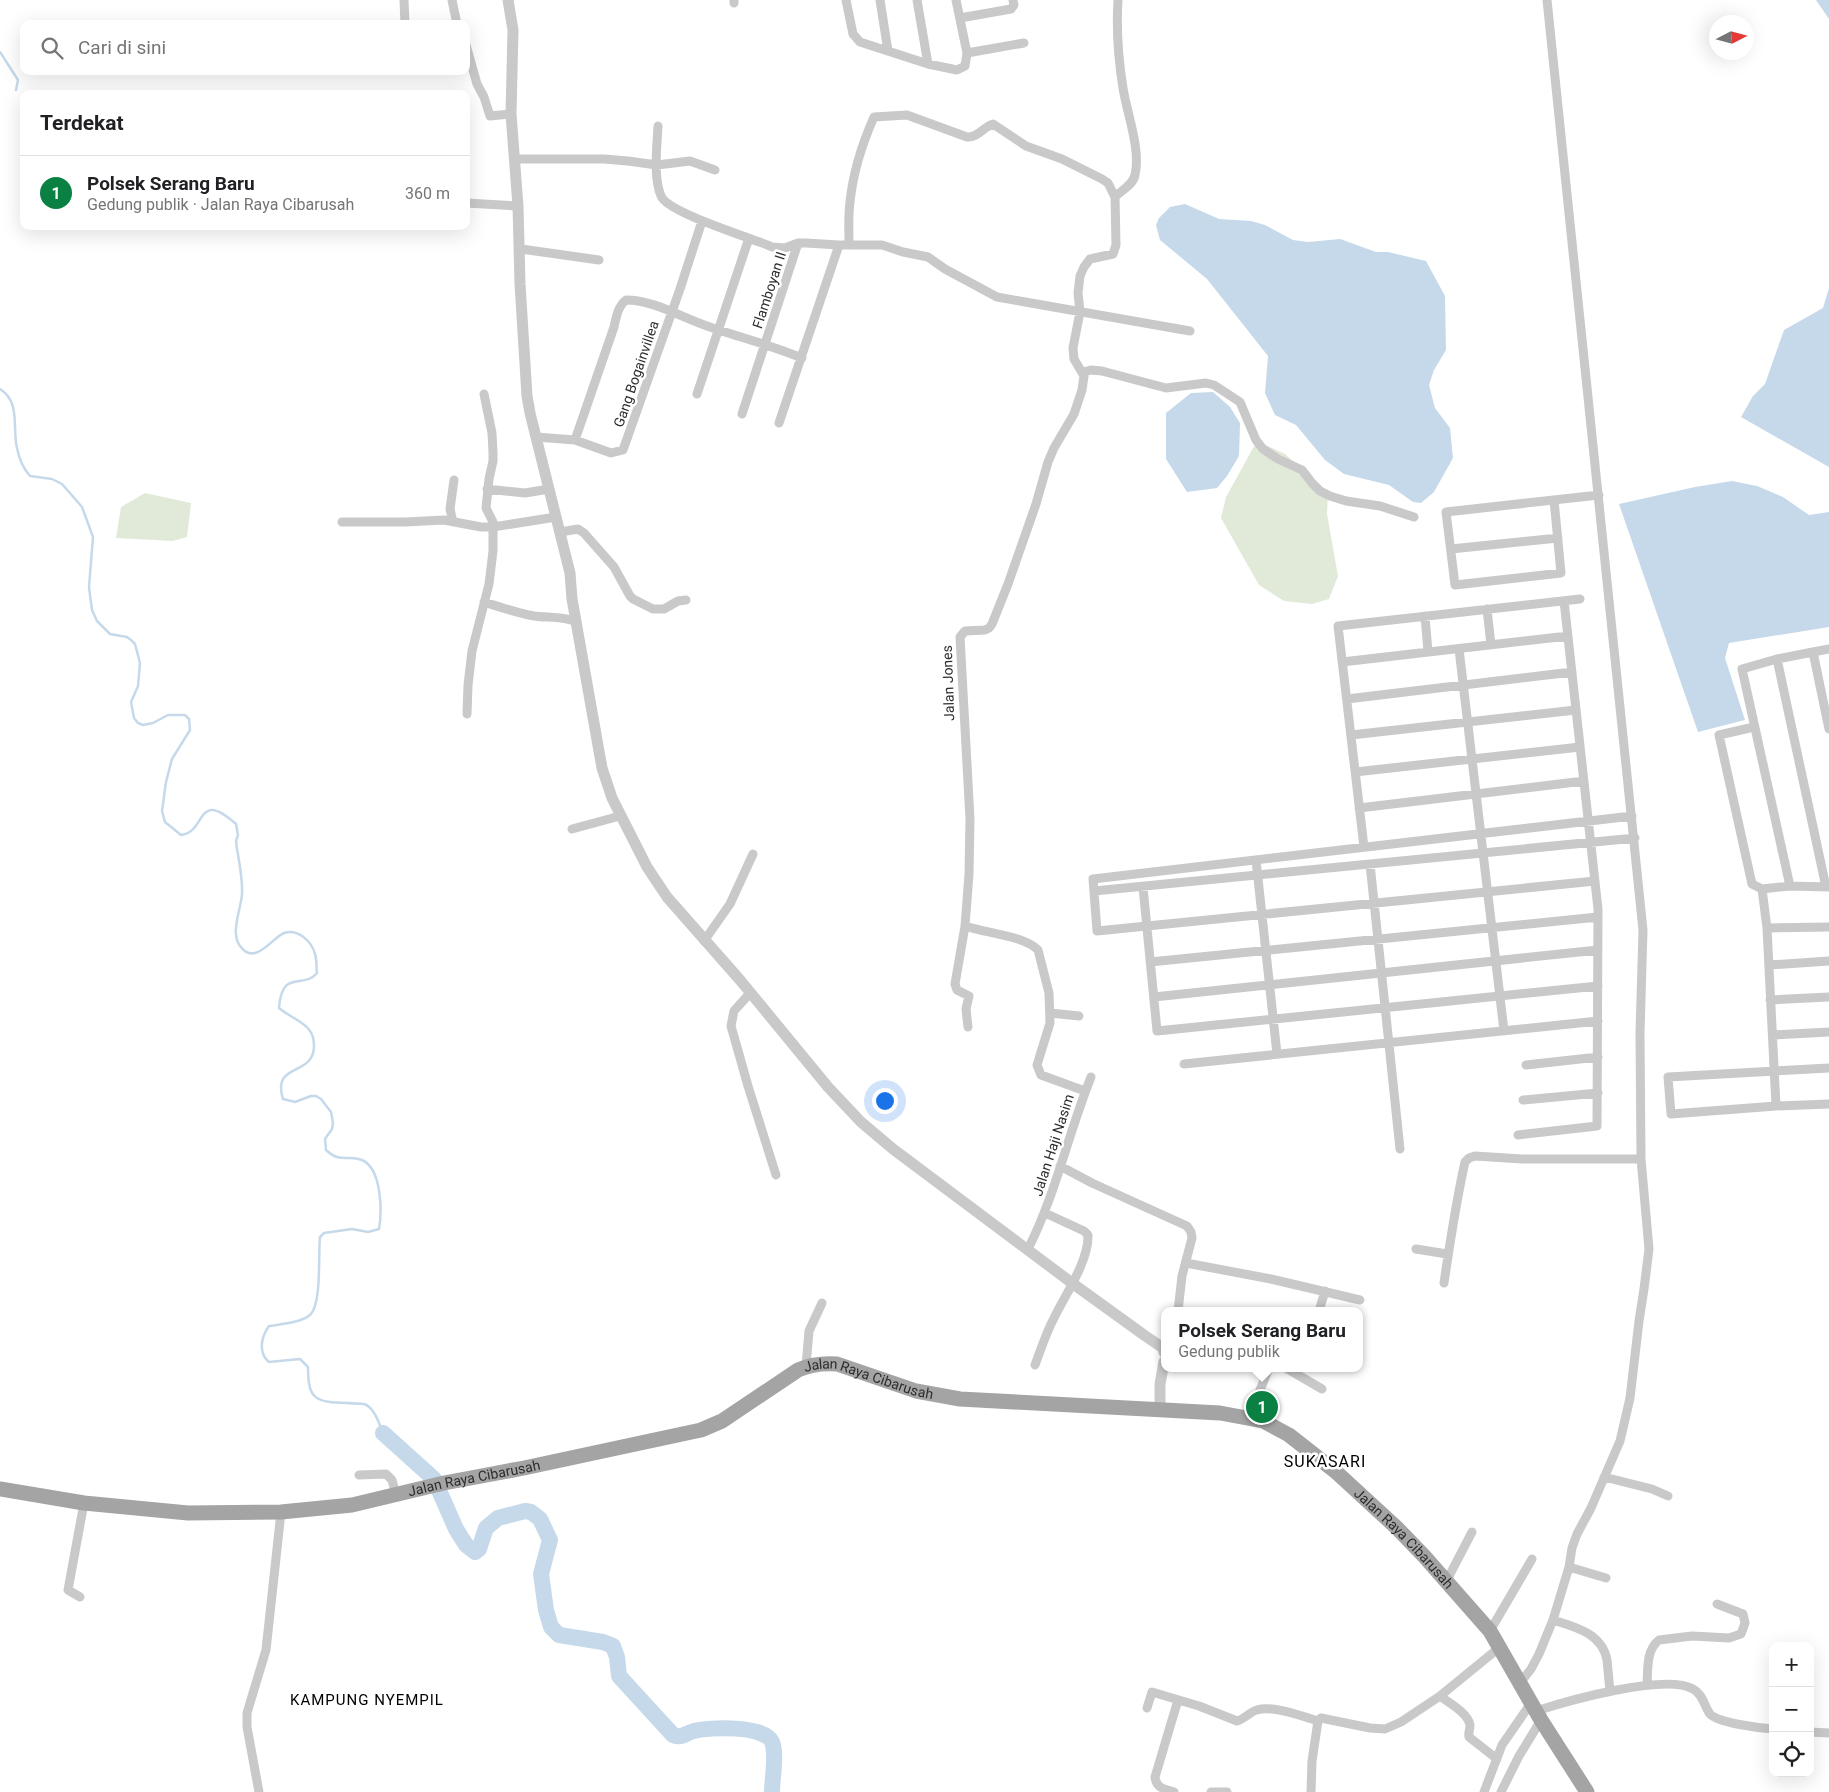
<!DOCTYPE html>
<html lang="id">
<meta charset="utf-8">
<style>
body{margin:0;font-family:Roboto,sans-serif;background:#f2f2f2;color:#202124}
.controls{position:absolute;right:15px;bottom:15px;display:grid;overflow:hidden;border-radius:10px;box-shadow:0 5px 20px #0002}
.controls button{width:45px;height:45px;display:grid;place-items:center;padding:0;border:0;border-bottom:1px solid #e0e0e0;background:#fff;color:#202124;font:25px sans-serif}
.compass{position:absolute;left:1709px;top:15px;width:45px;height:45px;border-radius:50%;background:#fff;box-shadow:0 5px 20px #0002;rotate:84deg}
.you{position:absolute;left:884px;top:1100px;width:18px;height:18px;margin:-12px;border:4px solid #fff;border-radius:50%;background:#1a73e8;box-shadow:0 0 0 8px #1a73e833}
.badge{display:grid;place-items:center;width:32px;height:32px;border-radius:50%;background:#0b8043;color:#fff;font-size:16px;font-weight:700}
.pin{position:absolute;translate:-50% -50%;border:2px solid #fff;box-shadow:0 1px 5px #0006}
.popup{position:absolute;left:1161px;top:1307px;width:202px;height:65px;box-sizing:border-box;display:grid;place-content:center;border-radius:10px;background:#fff;filter:drop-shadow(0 1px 4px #0005);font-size:16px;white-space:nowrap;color:#757577}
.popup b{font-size:19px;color:#202124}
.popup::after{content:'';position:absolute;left:50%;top:100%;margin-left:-10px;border:10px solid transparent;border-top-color:#fff}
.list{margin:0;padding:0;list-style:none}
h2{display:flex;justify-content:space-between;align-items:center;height:65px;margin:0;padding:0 20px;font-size:21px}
h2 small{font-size:16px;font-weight:400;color:#757577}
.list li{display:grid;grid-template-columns:32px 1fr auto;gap:15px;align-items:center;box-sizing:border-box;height:75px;padding:0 20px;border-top:1px solid #e0e0e0}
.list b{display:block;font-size:19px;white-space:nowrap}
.list p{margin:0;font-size:16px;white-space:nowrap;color:#757577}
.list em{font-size:16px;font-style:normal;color:#757577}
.icon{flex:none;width:28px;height:28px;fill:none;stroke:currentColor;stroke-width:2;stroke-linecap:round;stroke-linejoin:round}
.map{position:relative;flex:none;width:1829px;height:1792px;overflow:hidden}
.search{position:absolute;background:#fff;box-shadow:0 5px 20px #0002;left:20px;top:20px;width:450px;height:55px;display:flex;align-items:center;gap:12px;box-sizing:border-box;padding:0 18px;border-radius:10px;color:#757577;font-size:19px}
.panel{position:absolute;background:#fff;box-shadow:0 5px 20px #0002;left:20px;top:90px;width:450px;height:140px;border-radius:10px}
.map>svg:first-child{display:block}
.green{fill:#e1ead9}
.water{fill:#c5d9ea}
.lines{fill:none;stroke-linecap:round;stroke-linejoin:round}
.stream{stroke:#c5d9ea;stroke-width:2.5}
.river{stroke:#c5d9ea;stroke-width:16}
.minor{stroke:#c9c9c9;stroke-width:9}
.tertiary{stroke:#c9c9c9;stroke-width:11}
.primary{stroke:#a4a4a4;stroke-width:15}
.labels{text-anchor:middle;stroke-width:5;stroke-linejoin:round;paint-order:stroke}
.street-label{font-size:14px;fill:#2c2c2c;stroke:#fff}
.neighbourhood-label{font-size:15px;letter-spacing:1px;fill:#000;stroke:#fff}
.quarter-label{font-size:16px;letter-spacing:1px;fill:#000;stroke:#fff}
</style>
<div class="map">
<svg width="1829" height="1792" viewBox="0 0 1829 1792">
<rect width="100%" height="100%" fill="#fff"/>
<path class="green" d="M 1257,441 L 1285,454 L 1328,492 L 1327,514 L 1338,576 L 1329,599 L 1312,604 L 1284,601 L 1259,585 L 1221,518 L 1226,497 Z
M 145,493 L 191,503 L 187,537 L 173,541 L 116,538 L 121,507 Z"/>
<path class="water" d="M 1816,0 L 1829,0 L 1829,19 Z
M 1185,204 L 1219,219 L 1251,221 L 1265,225 L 1293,240 L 1308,242 L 1340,239 L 1376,252 L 1388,252 L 1426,261 L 1445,296 L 1446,350 L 1434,370 L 1429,385 L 1435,408 L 1450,428 L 1453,458 L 1434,492 L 1421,503 L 1413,502 L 1389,485 L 1344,474 L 1325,460 L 1296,425 L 1275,415 L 1265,393 L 1268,356 L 1207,279 L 1160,240 L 1156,225 L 1159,218 L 1170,207 Z
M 1829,288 L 1829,467 L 1741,417 L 1753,396 L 1765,384 L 1784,330 L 1823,308 Z
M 1213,392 L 1230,407 L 1240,423 L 1239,456 L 1227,476 L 1217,488 L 1187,492 L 1166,459 L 1166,413 L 1191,393 Z
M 1732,481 L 1757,486 L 1783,497 L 1809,515 L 1829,512 L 1829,627 L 1729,643 L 1725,658 L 1745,720 L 1698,732 L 1619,504 L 1695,487 Z"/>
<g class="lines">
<path class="stream" d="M 0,52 L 18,80 L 16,90
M 0,389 C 21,402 12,428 17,448 C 19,459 23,468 30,476 L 52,479 L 62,484 L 82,507 L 93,537 L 89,587 L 92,610 L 97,621 L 110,634 L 127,637 L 131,640 L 135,644 L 140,663 L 138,686 L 131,702 L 134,718 L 138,723 L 143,725 L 153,723 L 168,715 L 185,715 L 189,719 L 190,730 L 172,759 L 166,782 L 162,811 L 165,822 L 181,835 C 207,832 196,788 236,824 L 238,835 L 236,841 C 238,858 243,877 242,894 C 241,909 230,933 240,946 C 255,967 273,937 284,933 C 298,928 312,942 315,954 C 317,960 316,967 317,973 C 303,990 282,968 279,1008 C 288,1016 305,1022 310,1031 C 313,1035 314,1041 314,1046 C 314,1077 271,1062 283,1099 L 295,1102 L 311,1096 L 316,1096 L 321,1099 L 331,1112 L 333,1123 L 332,1129 L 325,1139 L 326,1150 C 341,1164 348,1154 362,1160 C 382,1169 382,1211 379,1229 L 368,1232 L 352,1229 L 324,1233 L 320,1237 C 318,1254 322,1304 310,1315 C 300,1323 281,1324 269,1326 C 261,1337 258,1353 269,1362 L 300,1359 L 308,1367 C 308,1401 316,1402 348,1403 C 353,1404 359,1403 364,1404 C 374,1407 379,1423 383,1433"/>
<path class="river" d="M 383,1433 L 434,1479 L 456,1529 L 466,1545 L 475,1552 L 479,1549 L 486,1528 L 498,1518 L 525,1511 L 531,1512 L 540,1519 L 550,1540 L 541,1574 L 546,1610 L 551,1627 L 559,1635 L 603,1642 L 613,1646 L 617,1657 L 619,1676 L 673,1735 C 683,1739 685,1733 694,1731 C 709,1727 765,1725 772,1742 C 777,1754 772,1779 772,1792"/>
<path class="minor" d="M 404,0 L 405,24
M 452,0 L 457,24
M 734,0 L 734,3
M 846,0 L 853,34 L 860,42 L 928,64 L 957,70 L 965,66 L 967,53 L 956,0
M 880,0 L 888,51
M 917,0 L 928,64
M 960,18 L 1011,9 L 1014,5 L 1013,0
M 466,45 L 477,84 L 484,97 L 490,116 L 511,114
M 967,53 L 1024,43
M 658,126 C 657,146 653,177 661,196 C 668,213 752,238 772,247 L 785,248 L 798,243 L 806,243 L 839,245 L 882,245 L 903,252 L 928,257 L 945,269 L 997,297 L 1190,331
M 514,159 L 604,159 L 628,161 L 657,165 L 690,161 L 715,170
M 466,203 L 518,206
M 849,245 C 849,231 848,216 850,202 C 853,173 862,144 874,117 L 907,115 L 967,137 C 978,138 983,127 993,124 L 1026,146 L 1062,159 L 1102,179 L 1108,183 L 1115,197
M 521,249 L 599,260
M 1083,372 L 1091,370 L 1102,371 L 1166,388 L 1206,383 L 1214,385 L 1240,402 L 1256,440 L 1263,449 L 1278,459 L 1302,470 L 1312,483 L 1320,491 L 1330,496 L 1346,501 L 1380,506 L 1414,517
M 697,394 L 749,238
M 742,414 L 798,243
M 779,423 L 839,245
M 536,437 L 575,440 L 611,453 L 623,450 L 680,289 L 702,221
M 575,440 L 614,327 C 616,318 618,306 626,300 C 654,300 680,317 707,326 C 738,337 771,345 802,358
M 487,489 L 525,493 L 549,489
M 1554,500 L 1561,573 L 1455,585 L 1446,512 L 1599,495
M 342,522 L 405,522 L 444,520 L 481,527 L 493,527 L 556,517
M 453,522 L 450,509 L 454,480
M 560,532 L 578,529 L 584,533 L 614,567 L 630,596 L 633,599 L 653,609 L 664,609 L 678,601 L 686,600
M 1451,549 L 1558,538
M 484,602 C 500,607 517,613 534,616 C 548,618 563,616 576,622
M 1487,609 L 1491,645
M 1425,616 L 1428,652
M 1459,649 L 1504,1031
M 1829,649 L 1813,652 L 1829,729
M 1813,652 L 1777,659 L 1826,887
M 1777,659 L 1742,669 L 1790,886
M 1342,662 L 1568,636
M 1347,699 L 1572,672
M 467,714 L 468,685 L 472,651 L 489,584 L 493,551 L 493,522 L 486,508 L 489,479 L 493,461 L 493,452 L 492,433 L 484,394
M 1754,727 L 1719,735 L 1752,884 L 1762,889 L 1790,886 L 1829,887
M 1351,735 L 1576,710
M 1355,772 L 1580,747
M 1359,808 L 1584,781
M 572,829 L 620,816
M 1364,847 L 1338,626 L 1580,599
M 1256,860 L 1277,1054
M 1370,864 L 1400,1149
M 1595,881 L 1097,931 L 1093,879 L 1632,816
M 1143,887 L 1157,1031 L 1598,986
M 1762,889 L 1767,928 L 1776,1106 L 1829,1104
M 1094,891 L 1635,838
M 965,926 C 985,933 1025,936 1038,950 L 1049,993 L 1050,1023 L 1037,1065 L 1041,1075 L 1085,1091
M 1767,928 L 1829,927
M 704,941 L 730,904 L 753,854
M 1150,962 L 1598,917
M 1769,965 L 1829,961
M 750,993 L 734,1011 L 731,1026 L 748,1086 L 776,1175
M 1154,997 L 1598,950
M 1770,1000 L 1829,997
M 1050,1013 L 1079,1016
M 968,1027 L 966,1009 L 969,996 L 957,990 L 955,984 L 965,926 L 969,874 L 970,819 L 960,637 L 965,631 L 985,630 L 989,628 L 992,624 L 1008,584 L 1036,504 L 1048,462 L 1054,448 L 1074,414 L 1082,390 L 1084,376 L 1074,359 L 1073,348 L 1080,312 L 1078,293 L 1080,276 L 1084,267 L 1090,259 L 1113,254 L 1116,245 L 1115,197 C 1122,190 1133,185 1135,175 C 1141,149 1127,114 1123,88 C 1118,57 1116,32 1118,0
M 1773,1035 L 1829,1032
M 1184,1064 L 1598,1021
M 1526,1065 L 1598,1057
M 1523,1100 L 1598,1093
M 1776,1106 L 1671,1114 L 1668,1077 L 1829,1068
M 1518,1135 L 1597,1126 L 1598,909 L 1564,601
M 1060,1166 L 1092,1183 L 1187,1226 L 1191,1232 L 1192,1238 L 1182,1276 L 1178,1311
M 1028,1249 C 1056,1194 1068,1134 1091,1077
M 1416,1249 L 1447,1254
M 1186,1263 L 1271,1279 L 1360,1300
M 1444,1283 C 1450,1242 1456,1202 1465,1162 L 1469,1158 L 1475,1156 L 1522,1159 L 1641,1159
M 1319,1311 L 1325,1291
M 1035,1365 C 1041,1349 1046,1333 1054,1318 C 1065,1295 1089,1261 1088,1235 L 1084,1231 L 1045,1213
M 806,1366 L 809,1331 L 822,1303
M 1286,1368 L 1322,1389
M 1249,1417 L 1269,1368
M 359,1475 L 386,1474 L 392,1480 L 396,1495
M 1604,1477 L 1652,1489 L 1668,1496
M 1569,1567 L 1606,1578
M 1447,1580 L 1472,1532
M 80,1597 L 68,1590 L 84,1503
M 1553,1620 C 1575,1627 1602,1633 1607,1660 C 1608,1670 1609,1681 1610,1691
M 1490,1631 L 1532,1559
M 1520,1683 L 1531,1669 L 1539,1654 L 1553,1620 L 1569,1567 L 1572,1548 L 1577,1534 L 1591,1508 L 1620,1441 L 1630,1398 L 1639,1321 L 1644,1289 L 1649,1249 L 1641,1159 L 1640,1033 L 1643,930 L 1547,0
M 1647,1685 C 1648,1669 1646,1650 1659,1640 L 1692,1636 L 1729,1638 L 1741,1634 L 1745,1623 L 1743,1614 L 1717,1604
M 1440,1696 C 1449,1703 1468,1713 1470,1725 C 1470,1730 1468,1733 1469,1737 L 1497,1759
M 1147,1708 L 1152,1692 L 1199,1706 L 1237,1721 C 1245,1719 1249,1712 1257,1710 C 1272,1705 1302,1716 1318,1721
M 1536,1711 C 1567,1701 1665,1673 1693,1689 C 1703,1694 1704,1706 1710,1714 C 1718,1723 1760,1728 1773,1729
M 1810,1732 L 1829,1733
M 259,1792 L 247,1727 L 247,1713 L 266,1650 L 281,1512
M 1174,1792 C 1164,1789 1156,1788 1155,1777 L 1178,1700
M 1211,1792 L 1227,1792
M 1311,1792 L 1312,1761 L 1318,1721 L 1321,1718 L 1370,1728 L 1385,1729 L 1401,1722 L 1440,1696 L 1500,1647
M 1484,1792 L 1502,1745 L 1531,1703
M 1501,1792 L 1519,1756 L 1541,1720"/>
<path class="tertiary" d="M 508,0 L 513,30 L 511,114 L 518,206 L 520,284 L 527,396 L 530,413 L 570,573 L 572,599 L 602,768 L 612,798 L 647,867 L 667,897 L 740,980 L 828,1087 L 861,1122 L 893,1149 L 1072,1283 L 1144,1335 L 1163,1348 L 1164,1352
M 1160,1409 L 1160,1384 L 1164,1362"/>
<path class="primary" id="s1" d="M 0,1489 L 84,1503 L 188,1513 L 281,1512 L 352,1505 L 444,1483 L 524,1468 L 701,1430 L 722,1421 L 798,1370 C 811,1364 823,1363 837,1364 L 916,1391 L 960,1399 L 1220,1413 L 1263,1421 L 1289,1435 L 1335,1471 L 1397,1528 L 1424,1556 L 1490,1631 L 1541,1720 L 1587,1792"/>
</g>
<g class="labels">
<g class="street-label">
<text transform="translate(769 290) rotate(-72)" y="5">Flamboyan II</text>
<text transform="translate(636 374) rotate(-71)" y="5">Gang Bogainvillea</text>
<text transform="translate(948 683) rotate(-92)" y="5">Jalan Jones</text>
<text transform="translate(1053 1145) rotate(-72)" y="5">Jalan Haji Nasim</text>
<text dy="5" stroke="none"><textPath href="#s1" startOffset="899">Jalan Raya Cibarusah</textPath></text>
<text dy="5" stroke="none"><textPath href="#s1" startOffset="479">Jalan Raya Cibarusah</textPath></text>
<text dy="5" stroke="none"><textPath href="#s1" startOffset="1482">Jalan Raya Cibarusah</textPath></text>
</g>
<g class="neighbourhood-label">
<text x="367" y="1705">KAMPUNG NYEMPIL</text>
</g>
<g class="quarter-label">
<text x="1325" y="1467">SUKASARI</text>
</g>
</g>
</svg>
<div class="controls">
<button>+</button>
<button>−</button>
<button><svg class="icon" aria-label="locate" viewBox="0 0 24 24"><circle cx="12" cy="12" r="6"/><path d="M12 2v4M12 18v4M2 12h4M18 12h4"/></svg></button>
</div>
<svg class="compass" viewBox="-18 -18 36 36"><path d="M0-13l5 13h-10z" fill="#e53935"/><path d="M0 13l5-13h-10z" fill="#757577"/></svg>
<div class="you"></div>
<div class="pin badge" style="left:1262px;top:1407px">1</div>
<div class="popup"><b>Polsek Serang Baru</b>Gedung publik</div>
<div class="search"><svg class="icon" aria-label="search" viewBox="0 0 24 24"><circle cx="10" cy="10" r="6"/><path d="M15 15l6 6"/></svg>Cari di sini</div>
<section class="panel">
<h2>Terdekat<small></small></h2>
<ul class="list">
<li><span class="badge">1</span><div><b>Polsek Serang Baru</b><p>Gedung publik · Jalan Raya Cibarusah</p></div><em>360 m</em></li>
</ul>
</section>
</div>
